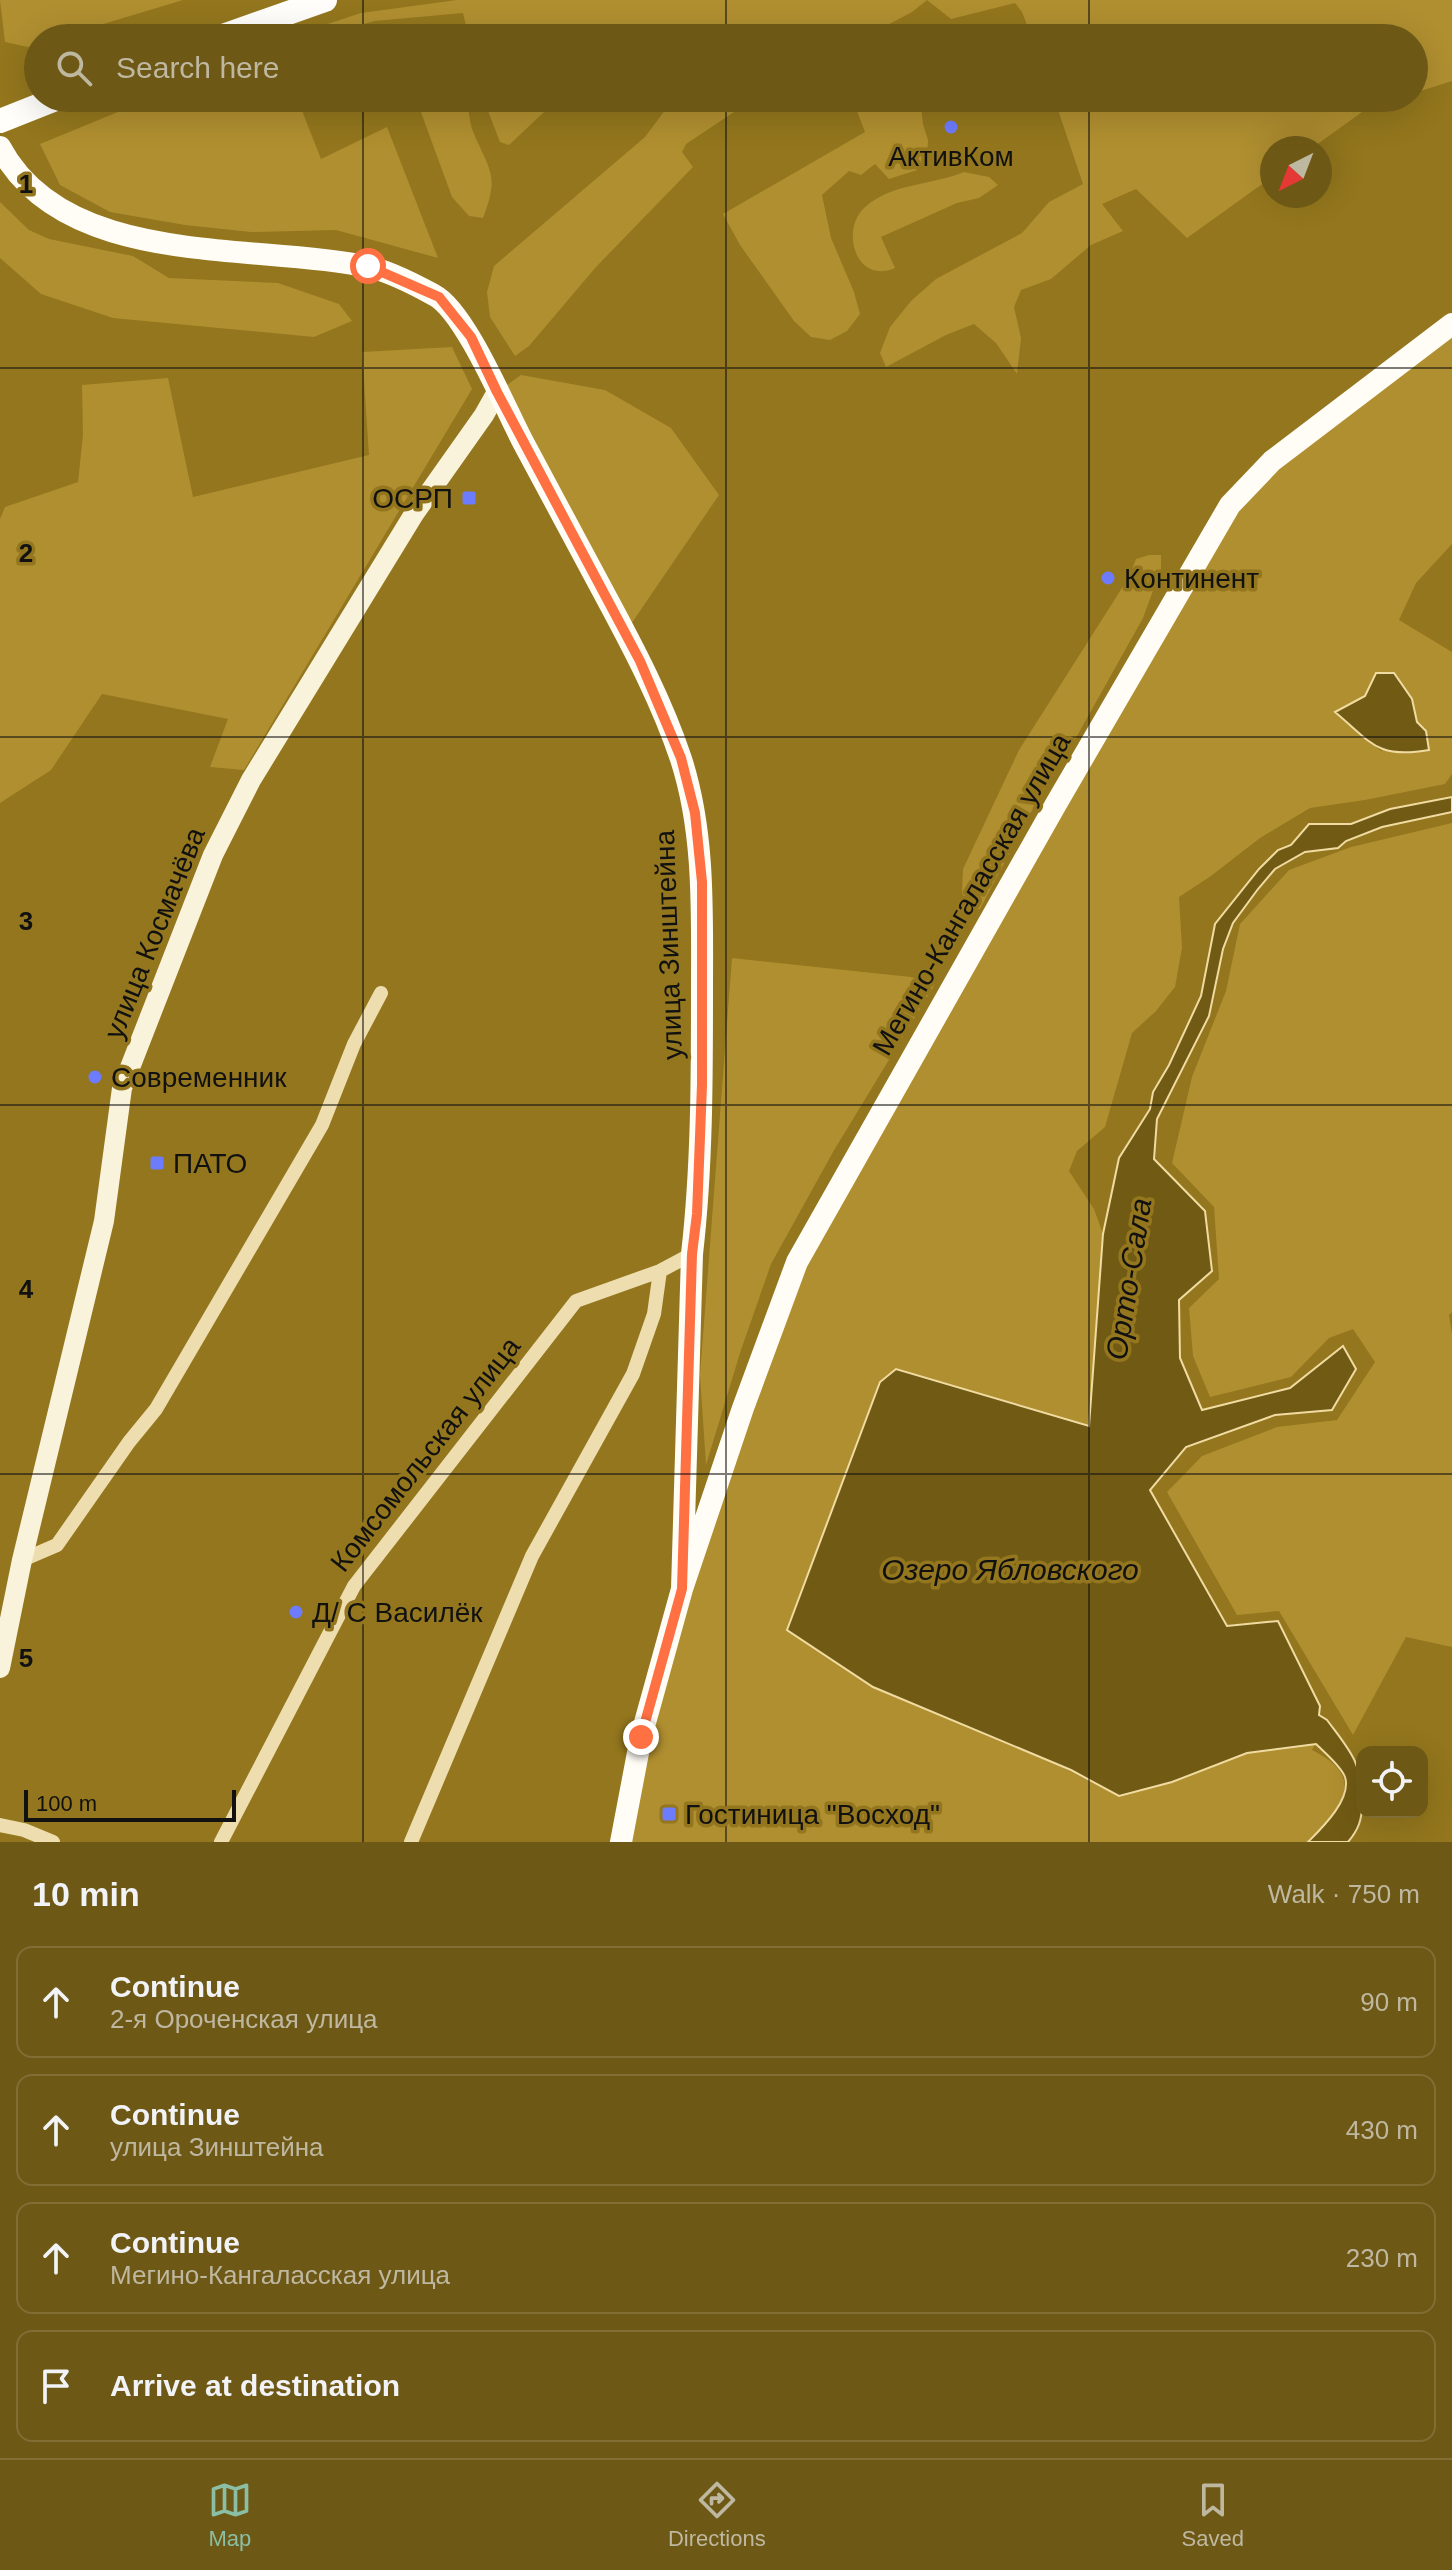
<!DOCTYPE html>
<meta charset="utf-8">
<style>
body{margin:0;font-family:Arial,sans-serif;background:#766123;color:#f1f3f6}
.controls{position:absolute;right:24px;bottom:24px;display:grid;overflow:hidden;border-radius:16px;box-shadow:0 8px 32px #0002}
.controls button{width:72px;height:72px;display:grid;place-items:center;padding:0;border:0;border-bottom:2px solid #806e35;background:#6e5816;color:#f1f3f6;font:40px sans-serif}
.compass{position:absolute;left:1260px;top:136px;width:72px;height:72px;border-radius:50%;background:#6e5816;box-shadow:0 8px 32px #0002;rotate:222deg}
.scale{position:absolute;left:24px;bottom:20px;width:212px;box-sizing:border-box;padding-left:8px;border:4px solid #111;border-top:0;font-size:22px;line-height:28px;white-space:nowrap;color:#111;-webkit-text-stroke:6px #93761d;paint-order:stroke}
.stop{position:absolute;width:24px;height:24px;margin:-18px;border:6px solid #ff7043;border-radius:50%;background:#fff}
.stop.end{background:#ff7043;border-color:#fff;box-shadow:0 2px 8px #0008}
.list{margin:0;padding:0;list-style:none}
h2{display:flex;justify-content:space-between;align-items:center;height:104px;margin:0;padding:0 32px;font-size:34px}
h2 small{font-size:26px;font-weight:400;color:#bfb8a1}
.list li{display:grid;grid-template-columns:52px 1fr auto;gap:24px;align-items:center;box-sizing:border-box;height:112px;margin:0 16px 16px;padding:0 16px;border:2px solid #806e35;border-radius:16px}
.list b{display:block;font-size:30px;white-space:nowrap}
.list p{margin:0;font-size:26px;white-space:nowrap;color:#bfb8a1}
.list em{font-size:26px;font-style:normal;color:#bfb8a1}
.icon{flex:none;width:44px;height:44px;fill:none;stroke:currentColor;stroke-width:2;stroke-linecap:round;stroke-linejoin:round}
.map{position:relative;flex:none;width:1452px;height:1842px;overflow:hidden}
.search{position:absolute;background:#6e5816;box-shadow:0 8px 32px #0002;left:24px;right:24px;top:24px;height:88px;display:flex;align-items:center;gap:20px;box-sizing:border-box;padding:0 28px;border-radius:44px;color:#bfb8a1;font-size:30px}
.sheet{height:616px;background:#6e5816}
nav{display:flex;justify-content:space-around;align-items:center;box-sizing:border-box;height:112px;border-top:2px solid #806e35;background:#6e5816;font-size:22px;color:#bfb8a1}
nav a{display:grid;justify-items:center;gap:4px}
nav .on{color:#8abfa5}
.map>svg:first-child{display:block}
.green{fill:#b08f30;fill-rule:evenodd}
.water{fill:#715b14;stroke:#f0dba2;stroke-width:2}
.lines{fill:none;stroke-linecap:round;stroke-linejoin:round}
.minor{stroke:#eedeaf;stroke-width:14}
.secondary{stroke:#faf3db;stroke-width:20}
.primary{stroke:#fffdf6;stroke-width:22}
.trunk{stroke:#fffefa;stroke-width:24}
.route{stroke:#ff7043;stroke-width:10}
.grid{fill:none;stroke:#111;stroke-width:2;stroke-opacity:0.55}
.poi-dot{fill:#6d7bfd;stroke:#93761d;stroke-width:3}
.labels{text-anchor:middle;stroke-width:7;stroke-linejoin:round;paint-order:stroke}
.poi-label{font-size:28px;fill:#111;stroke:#93761d;text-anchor:start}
.street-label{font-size:28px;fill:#111;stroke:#93761d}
.water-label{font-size:30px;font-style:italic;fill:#111;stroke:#93761d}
.grid-label{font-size:26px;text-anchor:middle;font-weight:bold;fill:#111;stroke:#93761d;stroke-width:7;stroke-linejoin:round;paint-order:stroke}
</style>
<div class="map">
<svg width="1452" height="1842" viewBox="0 0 1452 1842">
<rect width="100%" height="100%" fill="#93761d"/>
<path class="green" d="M 0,0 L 183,0 L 57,38 L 38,38 L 38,44 L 28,47 L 5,42 Z
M 457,0 L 1452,0 L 1452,81 L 1414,93 L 1414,38 L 1032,38 L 1022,12 L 1015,3 L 951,19 L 927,0 L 912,12 L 863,38 L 469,38 L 463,13 L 375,21 L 312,38 L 285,38 L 361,13 Z
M 152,98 L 297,98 L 321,159 L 387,127 L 438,258 L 336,230 L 251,232 L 185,225 L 110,212 L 60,185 L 40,144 Z
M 420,98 L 464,98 C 470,110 469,123 474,134 C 491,173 499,176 483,218 L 469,216 L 452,197 L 418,104 Z
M 483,98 L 559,98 L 509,145 L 500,142 Z
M 674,98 L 755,98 L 686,144 L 682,152 L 693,167 L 596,267 L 529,346 L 515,356 L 490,317 L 487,292 L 494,266 L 645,137 Z
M 852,98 L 920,98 L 923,124 L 928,140 L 927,158 L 917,170 L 889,179 L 875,164 L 861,175 L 849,171 L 822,195 L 831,238 L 854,292 L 860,314 L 847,331 L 830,340 L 811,337 L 794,321 L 740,245 L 723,214 L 865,132 Z
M 1054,98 L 1398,98 L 1369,107 L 1312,148 L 1272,148 L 1272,177 L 1187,238 L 1136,189 L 1102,204 L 1123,231 L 1091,245 L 1051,279 L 1021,290 L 1014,307 L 1021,338 L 1017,374 L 996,343 L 974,324 L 946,335 L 886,367 L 880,353 L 890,327 L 911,301 L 936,279 L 1022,233 L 1049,202 L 1083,184 Z
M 964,172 L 989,177 L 998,185 L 979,198 L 957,203 L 881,237 L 895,268 C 855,285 840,229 865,207 C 892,183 933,185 964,172 Z
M 0,202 L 29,230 L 49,239 L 133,256 L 169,278 L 278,283 L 339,304 L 352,321 L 314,337 L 113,318 L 41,294 L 0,258 Z
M 1452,324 L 1452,544 L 1416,583 L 1399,620 L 1452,652 L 1452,774 L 1445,784 L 1365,800 L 1310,808 L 1260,838 L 1211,876 L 1179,897 L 1182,948 L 1175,987 L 1156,1011 L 1132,1033 L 1105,1127 L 1077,1151 L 1069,1171 L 1094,1209 L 1103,1234 L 1089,1426 L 880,1382 L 788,1629 L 1119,1796 L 1247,1753 L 1315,1744 L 1312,1750 C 1368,1778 1342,1807 1308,1842 L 621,1842 L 641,1737 L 797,1262 L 1230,505 ZM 1376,673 L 1412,699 L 1417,722 L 1381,751 L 1336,712 L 1365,696 Z
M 452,347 L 472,389 L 244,770 L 210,767 L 228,719 L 102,694 L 51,770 L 0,803 L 0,519 L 5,507 L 78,482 L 83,435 L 82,385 L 168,378 L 193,497 L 369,455 L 362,352 Z
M 521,375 L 605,390 L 671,428 L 719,495 L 625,633 L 497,392 Z
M 1149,555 L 1161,555 L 1161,569 L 1143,618 L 1063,761 L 1039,797 L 980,909 L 968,911 L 962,892 L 963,869 L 1019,750 L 1129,577 L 1136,559 Z
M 1452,823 L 1452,1312 L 1449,1315 L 1452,1334 L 1452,1647 L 1406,1637 L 1353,1735 L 1279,1611 L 1237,1615 L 1167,1492 L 1202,1456 L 1277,1427 L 1337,1420 L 1375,1362 L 1353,1329 L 1329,1338 L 1291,1377 L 1210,1397 L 1193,1356 L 1189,1308 L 1219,1279 L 1214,1207 L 1172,1163 L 1192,1077 L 1226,991 L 1240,924 L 1289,870 L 1351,847 Z
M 732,958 L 911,977 L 935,984 L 833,1152 L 771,1264 L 740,1353 L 706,1465 L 700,1375 Z"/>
<path class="water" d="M 1376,673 L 1394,673 L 1412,699 L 1417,722 L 1426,731 L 1429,750 C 1377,759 1372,743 1335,712 L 1365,696 Z
M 1452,797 L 1452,812 L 1382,827 L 1346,841 L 1338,848 L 1305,852 L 1275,869 L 1258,889 L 1233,923 L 1223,949 L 1209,1016 L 1157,1119 L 1154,1159 L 1205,1211 L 1212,1271 L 1179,1300 L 1180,1358 L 1202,1410 L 1290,1388 L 1343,1346 L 1356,1369 L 1332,1410 L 1275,1415 L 1186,1447 L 1150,1490 L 1227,1626 L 1278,1621 L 1320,1706 L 1319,1715 L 1327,1720 C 1351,1752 1362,1762 1362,1804 C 1362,1819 1359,1829 1348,1842 L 1308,1842 C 1322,1828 1352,1799 1345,1777 C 1341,1766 1324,1752 1316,1744 L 1247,1753 L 1172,1782 L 1119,1796 L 1071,1770 L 873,1687 L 787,1630 L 880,1382 L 896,1369 L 1089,1426 L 1103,1234 L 1119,1158 L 1150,1109 L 1153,1092 L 1169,1065 L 1201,996 L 1215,924 L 1259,869 L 1278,850 L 1291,845 L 1309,824 L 1351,824 L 1390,809 Z"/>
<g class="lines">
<path class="minor" d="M 22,1560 L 57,1545 L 129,1442 L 156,1409 L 322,1125 L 354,1044 L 381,993
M 0,1825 L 24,1830 L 53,1842
M 221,1842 L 354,1586 L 576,1301 L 660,1271 L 692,1254
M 411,1842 L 532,1556 L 633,1374 L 654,1314 L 660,1271"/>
<path class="secondary" d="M 0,1668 L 22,1560 L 104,1221 L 122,1088 L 213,855 L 251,780 L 414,514 L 484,415 L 497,392"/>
<path class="primary" d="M 0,147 C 64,268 251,243 365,266 C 387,270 414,284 434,295 C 465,311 505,408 523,442 C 550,493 578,544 605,595 C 633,647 662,702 681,759 C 705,833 702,913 702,990 C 702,1078 702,1167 692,1254 L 682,1589
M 621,1842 L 641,1737 L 682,1589 L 743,1408 L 797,1262 L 1056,804 L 1230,505 L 1272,461 L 1452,324"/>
<path class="trunk" d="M 217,38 L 325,0
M 0,121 L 58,98"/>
</g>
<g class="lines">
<path class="route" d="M 368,266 L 439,297 L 471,337 L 497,392 L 640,661 L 681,758 L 695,813 L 702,882 L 702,1085 L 697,1214 L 692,1254 L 682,1589 L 641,1737"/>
</g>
<path class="grid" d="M 363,0 L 363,38M 726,0 L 726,38M 1089,0 L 1089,38M 363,98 L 363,1842M 726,98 L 726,1842M 1089,98 L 1089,1842M 0,368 L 1452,368M 0,737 L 1452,737M 0,1105 L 1452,1105M 0,1474 L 1452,1474"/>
<g class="poi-dot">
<circle cx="951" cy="127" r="8"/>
<rect x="461" y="490" width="16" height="16" rx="4"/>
<circle cx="1108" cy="578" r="8"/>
<circle cx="95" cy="1077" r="8"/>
<rect x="149" y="1155" width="16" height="16" rx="4"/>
<circle cx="296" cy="1612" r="8"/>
<rect x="661" y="1806" width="16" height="16" rx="4"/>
</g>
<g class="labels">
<g class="poi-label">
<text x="951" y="166" text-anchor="middle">АктивКом</text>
<text x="453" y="508" text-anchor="end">ОСРП</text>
<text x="1124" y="588">Континент</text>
<text x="111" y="1087">Современник</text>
<text x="173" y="1173">ПАТО</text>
<text x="312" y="1622">Д/ С Василёк</text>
<text x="685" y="1824">Гостиница "Восход"</text>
</g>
<g class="street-label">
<text transform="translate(971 894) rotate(-60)" y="10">Мегино-Кангаласская улица</text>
<text transform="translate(154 933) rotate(-68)" y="10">улица Космачёва</text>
<text transform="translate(668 945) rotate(-92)" y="10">улица Зинштейна</text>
<text transform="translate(425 1454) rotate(-52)" y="10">Комсомольская улица</text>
</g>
<g class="water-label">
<text transform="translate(1129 1279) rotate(-81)" y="10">Орто-Сала</text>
<text x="1010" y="1580">Озеро Ябловского</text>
</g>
</g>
<g class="grid-label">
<text x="26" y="193">1</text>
<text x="26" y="562">2</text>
<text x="26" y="930">3</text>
<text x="26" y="1298">4</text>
<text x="26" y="1667">5</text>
</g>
</svg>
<div class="controls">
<button><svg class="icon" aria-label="locate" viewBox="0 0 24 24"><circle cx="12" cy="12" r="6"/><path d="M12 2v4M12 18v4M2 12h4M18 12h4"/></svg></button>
</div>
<svg class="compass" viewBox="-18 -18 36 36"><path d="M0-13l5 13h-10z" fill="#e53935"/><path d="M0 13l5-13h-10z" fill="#bfb8a1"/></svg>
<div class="scale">100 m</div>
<div class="stop" style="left:368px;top:266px"></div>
<div class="stop end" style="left:641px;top:1737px"></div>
<div class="search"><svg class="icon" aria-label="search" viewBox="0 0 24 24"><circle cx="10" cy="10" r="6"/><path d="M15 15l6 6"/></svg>Search here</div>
</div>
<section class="sheet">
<h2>10 min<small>Walk · 750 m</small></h2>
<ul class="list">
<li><svg class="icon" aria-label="ahead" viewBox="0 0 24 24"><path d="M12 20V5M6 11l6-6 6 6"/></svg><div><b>Continue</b><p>2-я Ороченская улица</p></div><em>90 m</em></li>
<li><svg class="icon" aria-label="ahead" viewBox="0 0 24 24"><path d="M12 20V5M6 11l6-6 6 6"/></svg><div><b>Continue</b><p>улица Зинштейна</p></div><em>430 m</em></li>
<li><svg class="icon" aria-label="ahead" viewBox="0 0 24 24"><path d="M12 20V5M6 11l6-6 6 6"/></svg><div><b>Continue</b><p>Мегино-Кангаласская улица</p></div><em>230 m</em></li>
<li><svg class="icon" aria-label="arrive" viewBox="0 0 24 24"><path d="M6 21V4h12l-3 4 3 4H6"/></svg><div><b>Arrive at destination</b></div></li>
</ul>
</section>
<nav>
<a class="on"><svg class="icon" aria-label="map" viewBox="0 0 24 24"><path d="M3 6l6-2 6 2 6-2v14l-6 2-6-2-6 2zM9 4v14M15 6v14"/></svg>Map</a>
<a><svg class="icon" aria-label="directions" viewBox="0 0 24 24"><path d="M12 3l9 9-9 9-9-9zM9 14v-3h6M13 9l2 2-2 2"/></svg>Directions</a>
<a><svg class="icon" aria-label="saved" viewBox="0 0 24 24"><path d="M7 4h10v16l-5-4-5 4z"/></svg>Saved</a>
</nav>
